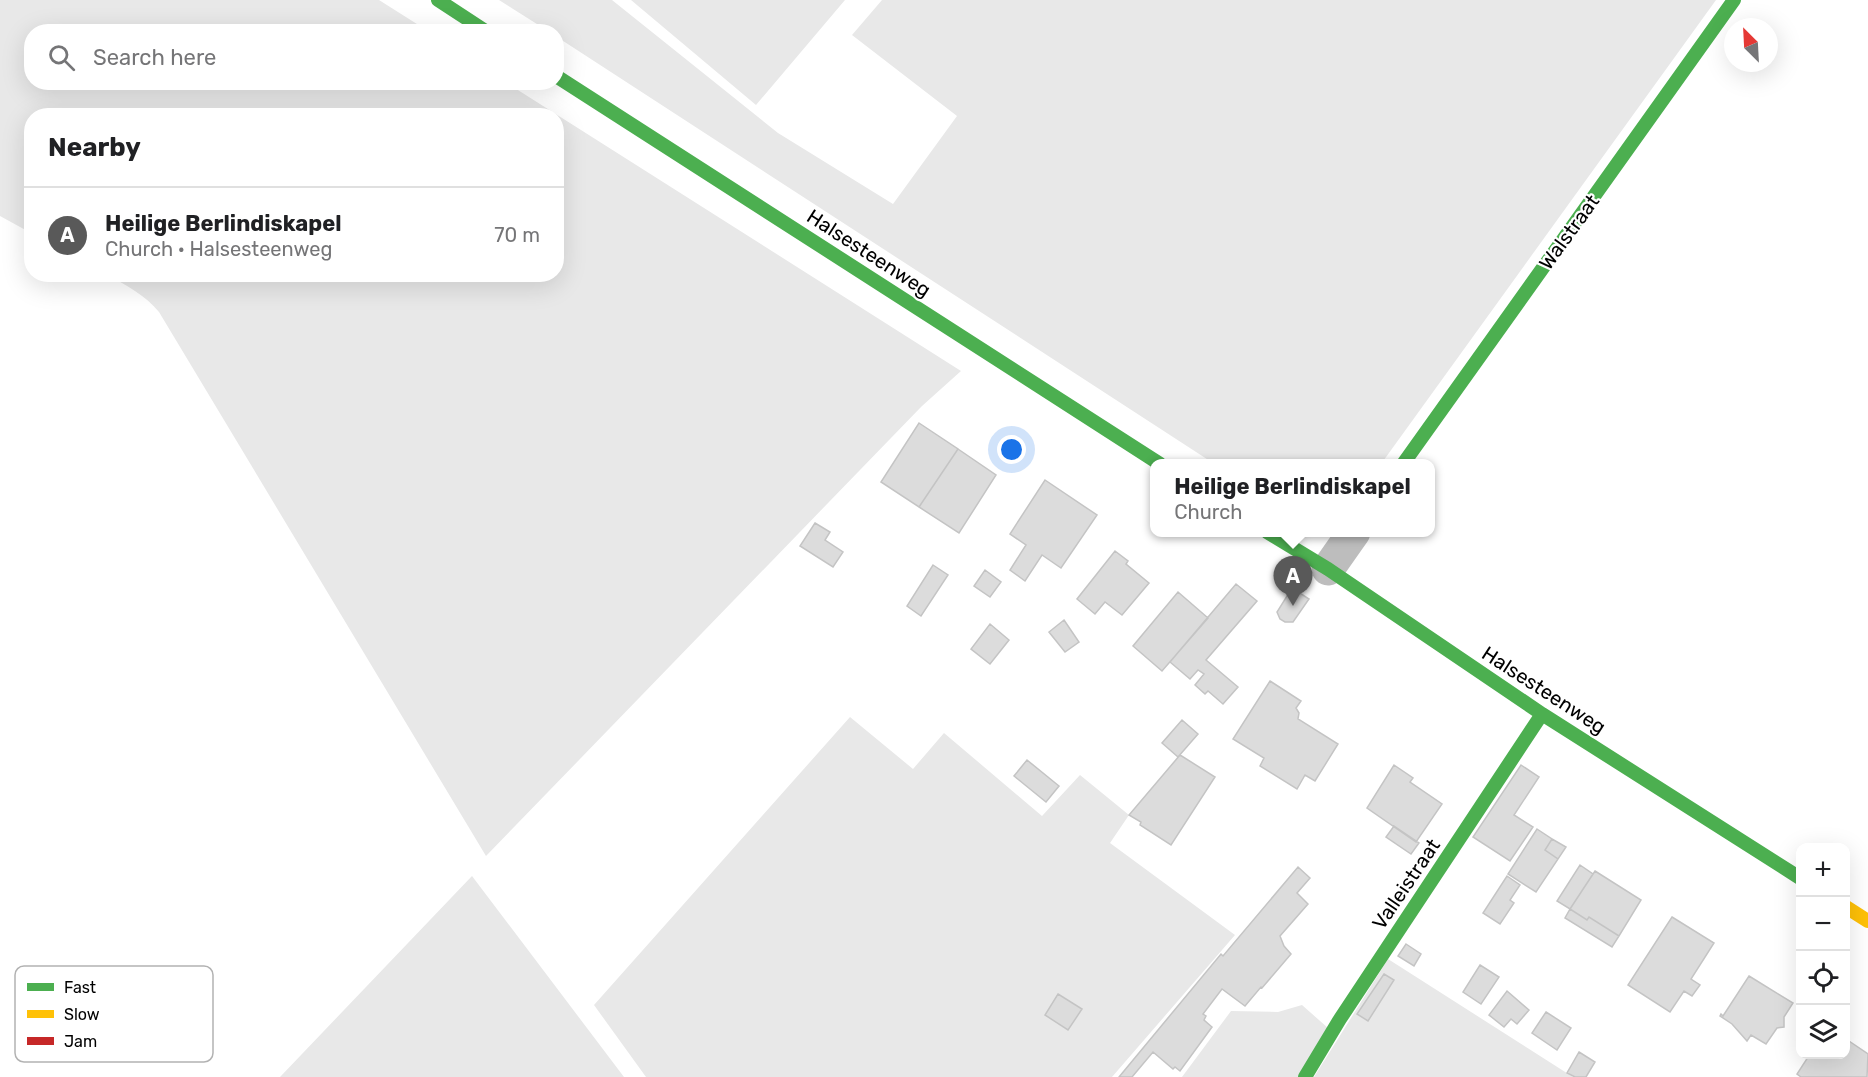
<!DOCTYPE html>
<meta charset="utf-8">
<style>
body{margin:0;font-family:Rubik,sans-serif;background:#f2f2f2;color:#202124}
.controls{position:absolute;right:18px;bottom:18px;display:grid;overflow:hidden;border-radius:12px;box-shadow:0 6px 24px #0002}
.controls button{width:54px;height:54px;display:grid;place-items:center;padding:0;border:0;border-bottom:2px solid #e0e0e0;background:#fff;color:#202124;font:30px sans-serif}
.compass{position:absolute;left:1724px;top:18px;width:54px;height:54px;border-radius:50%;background:#fff;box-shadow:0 6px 24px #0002;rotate:336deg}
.you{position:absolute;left:1012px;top:450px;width:21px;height:21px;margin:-15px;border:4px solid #fff;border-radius:50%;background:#1a73e8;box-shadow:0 0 0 9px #1a73e833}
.badge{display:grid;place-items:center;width:39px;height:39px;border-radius:50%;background:#595959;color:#fff;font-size:20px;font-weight:700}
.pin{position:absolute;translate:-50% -50px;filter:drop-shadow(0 2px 3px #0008)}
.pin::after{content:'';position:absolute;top:32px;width:21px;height:18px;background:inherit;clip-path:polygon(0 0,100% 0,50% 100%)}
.popup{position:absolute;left:1150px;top:459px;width:285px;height:78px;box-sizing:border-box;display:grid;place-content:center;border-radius:12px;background:#fff;filter:drop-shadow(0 2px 4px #0005);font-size:20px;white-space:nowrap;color:#757577}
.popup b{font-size:22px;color:#202124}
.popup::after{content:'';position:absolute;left:50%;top:100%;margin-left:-12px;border:12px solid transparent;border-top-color:#fff}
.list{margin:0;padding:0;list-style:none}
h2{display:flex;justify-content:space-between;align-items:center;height:78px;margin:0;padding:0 24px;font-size:26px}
h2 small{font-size:20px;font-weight:400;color:#757577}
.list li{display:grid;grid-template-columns:39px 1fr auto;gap:18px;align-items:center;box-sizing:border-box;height:96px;padding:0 24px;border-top:2px solid #e0e0e0}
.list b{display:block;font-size:22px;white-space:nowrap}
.list p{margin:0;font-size:20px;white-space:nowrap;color:#757577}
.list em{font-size:20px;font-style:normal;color:#757577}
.icon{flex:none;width:33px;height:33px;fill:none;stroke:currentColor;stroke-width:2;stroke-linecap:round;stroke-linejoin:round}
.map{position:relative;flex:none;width:1868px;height:1077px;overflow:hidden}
.search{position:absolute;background:#fff;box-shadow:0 6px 24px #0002;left:24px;top:24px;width:540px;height:66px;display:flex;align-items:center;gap:15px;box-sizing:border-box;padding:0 21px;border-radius:24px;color:#757577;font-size:22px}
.panel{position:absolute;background:#fff;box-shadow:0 6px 24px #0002;left:24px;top:108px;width:540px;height:174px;border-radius:24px}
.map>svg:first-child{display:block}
.green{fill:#e8e8e8}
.building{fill:#dcdcdc;stroke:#c4c4c4;stroke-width:1.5}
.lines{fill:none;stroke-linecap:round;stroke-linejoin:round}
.street{stroke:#bdbdbd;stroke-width:33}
.fast{stroke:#4caf50;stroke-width:14}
.slow{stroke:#ffc107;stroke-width:14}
.labels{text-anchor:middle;stroke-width:4.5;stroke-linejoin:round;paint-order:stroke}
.street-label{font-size:20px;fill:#000;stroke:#fff}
.key{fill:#fff;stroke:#b2b2b2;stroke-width:1.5}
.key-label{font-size:16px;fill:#000}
</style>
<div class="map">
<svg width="1868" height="1077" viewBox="0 0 1868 1077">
<rect width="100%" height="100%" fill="#fff"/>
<path class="green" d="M 0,0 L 379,0 L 428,31 L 32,32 L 32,82 L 507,83 L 961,371 L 922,406 L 486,856 L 159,312 C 145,295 127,286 108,275 L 556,274 L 556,116 L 32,116 L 31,233 L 0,216 Z
M 499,0 L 612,0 L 778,133 L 893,204 L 957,116 L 852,35 L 882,0 L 1716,0 L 1381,464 L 1213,463 L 557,37 L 556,32 L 548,31 Z
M 631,0 L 845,0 L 756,105 Z
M 850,717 L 913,769 L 944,733 L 1042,816 L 1080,775 L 1129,815 L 1110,843 L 1235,935 L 1112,1077 L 646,1077 L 594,1005 Z
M 472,876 L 624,1077 L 280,1077 Z
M 1388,959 L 1573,1077 L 1314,1077 Z
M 1302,1005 L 1328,1028 L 1298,1077 L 1182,1077 L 1231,1011 L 1278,1012 Z"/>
<path class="building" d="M 919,423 L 958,449 L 919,507 L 881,482 Z
M 958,449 L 996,475 L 959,533 L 919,507 Z
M 1045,480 L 1097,515 L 1061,568 L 1042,555 L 1025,581 L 1010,570 L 1026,545 L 1010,534 Z
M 815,523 L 830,532 L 825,540 L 843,552 L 833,567 L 800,546 Z
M 1115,551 L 1128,561 L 1126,564 L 1149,583 L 1122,615 L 1105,602 L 1095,614 L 1077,599 Z
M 933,565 L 948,575 L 921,616 L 907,606 Z
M 985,570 L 1001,582 L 990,597 L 974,586 Z
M 1236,584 L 1257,601 L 1206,660 L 1238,687 L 1223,704 L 1208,691 L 1205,694 L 1195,685 L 1204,674 L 1198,670 L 1190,679 L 1170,662 Z
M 1292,588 L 1309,599 L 1293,622 L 1285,622 L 1280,619 L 1277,612 Z
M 1178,592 L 1208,618 L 1162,671 L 1133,646 Z
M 1064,620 L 1079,642 L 1065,652 L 1049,632 Z
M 990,624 L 1009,640 L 990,664 L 971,649 Z
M 1270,681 L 1301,701 L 1296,708 L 1299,713 L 1298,719 L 1338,744 L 1315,781 L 1305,775 L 1297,789 L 1260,766 L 1264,758 L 1233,739 Z
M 1182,720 L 1198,734 L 1178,757 L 1162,743 Z
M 1180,755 L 1215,777 L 1171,845 L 1140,825 L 1141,822 L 1129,815 Z
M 1027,760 L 1059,786 L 1046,802 L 1014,776 Z
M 1394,765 L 1413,778 L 1410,782 L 1442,804 L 1416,842 L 1367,808 Z
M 1521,765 L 1539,777 L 1514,815 L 1533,827 L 1510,861 L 1473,837 Z
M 1394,826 L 1419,843 L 1411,854 L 1386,837 Z
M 1537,829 L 1552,839 L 1545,850 L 1558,859 L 1536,892 L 1508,874 Z
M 1552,839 L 1566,847 L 1558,859 L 1545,850 Z
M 1580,865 L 1593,874 L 1570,909 L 1557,901 Z
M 1298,867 L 1310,878 L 1297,893 L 1308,904 L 1280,936 L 1284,946 L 1291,954 L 1262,988 L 1261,987 L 1245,1006 L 1222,989 L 1203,1014 L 1206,1016 L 1204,1020 L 1212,1027 L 1180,1071 L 1175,1067 L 1173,1069 L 1153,1052 L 1132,1077 L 1119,1077 L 1221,954 L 1223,956 Z
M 1595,871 L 1641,900 L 1619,936 L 1589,917 L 1587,920 L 1570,909 Z
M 1507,876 L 1520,885 L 1510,900 L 1514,903 L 1500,924 L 1483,913 Z
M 1570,909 L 1587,920 L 1589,917 L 1619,936 L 1612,947 L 1565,918 Z
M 1672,917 L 1714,943 L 1691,979 L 1700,985 L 1692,996 L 1684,991 L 1670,1012 L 1628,985 Z
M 1406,944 L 1421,954 L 1414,966 L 1398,956 Z
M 1480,965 L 1499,977 L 1481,1004 L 1463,992 Z
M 1384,974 L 1394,980 L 1368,1021 L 1357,1014 Z
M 1749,976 L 1793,1003 L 1784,1017 L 1784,1027 L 1777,1028 L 1766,1044 L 1751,1035 L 1747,1041 L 1732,1024 L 1720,1016 L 1721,1014 L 1723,1016 Z
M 1507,991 L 1529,1010 L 1517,1024 L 1511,1019 L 1504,1027 L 1489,1015 Z
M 1058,994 L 1082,1009 L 1068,1030 L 1045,1015 Z
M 1546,1012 L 1571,1028 L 1557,1050 L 1532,1033 Z
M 1846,1039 L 1868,1054 L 1867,1077 L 1801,1077 L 1797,1074 L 1810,1054 L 1846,1054 Z
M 1579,1052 L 1595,1062 L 1586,1077 L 1575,1077 L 1567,1073 Z"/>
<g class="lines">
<path class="street" d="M 1328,569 L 1354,532"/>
<path class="fast" d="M 438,0 L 487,32
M 556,76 L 1160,464
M 1403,464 L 1734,0
M 1267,532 L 1328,569 L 1542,714 L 1800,878
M 1305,1077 L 1340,1019 L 1542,714"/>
<path class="slow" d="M 1846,907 L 1868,921"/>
</g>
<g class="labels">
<g class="street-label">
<text transform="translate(1569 232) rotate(-54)" y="7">Walstraat</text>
<text transform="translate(869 253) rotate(33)" y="7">Halsesteenweg</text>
<text transform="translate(1544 690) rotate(33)" y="7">Halsesteenweg</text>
<text transform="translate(1406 884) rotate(-56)" y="7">Valleistraat</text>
</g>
</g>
<rect x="15" y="966" width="198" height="96" rx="9" class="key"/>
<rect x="27" y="983" width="27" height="8" fill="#4caf50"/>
<rect x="27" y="1010" width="27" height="8" fill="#ffc107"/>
<rect x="27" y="1037" width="27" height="8" fill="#c62828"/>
<g class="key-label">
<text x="64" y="993">Fast</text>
<text x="64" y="1020">Slow</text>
<text x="64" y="1047">Jam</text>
</g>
</svg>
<div class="controls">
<button>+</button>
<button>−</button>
<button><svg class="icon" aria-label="locate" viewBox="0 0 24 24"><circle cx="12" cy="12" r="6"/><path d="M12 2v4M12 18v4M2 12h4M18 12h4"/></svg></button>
<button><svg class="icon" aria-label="layers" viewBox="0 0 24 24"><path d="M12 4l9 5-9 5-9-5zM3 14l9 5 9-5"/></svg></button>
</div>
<svg class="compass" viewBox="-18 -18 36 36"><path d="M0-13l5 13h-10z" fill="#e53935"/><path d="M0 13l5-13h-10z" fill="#757577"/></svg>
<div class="you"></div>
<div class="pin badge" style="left:1293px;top:606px">A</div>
<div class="popup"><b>Heilige Berlindiskapel</b>Church</div>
<div class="search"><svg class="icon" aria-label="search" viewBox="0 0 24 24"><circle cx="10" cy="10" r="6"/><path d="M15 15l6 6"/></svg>Search here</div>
<section class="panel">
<h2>Nearby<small></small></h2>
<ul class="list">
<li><span class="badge">A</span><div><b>Heilige Berlindiskapel</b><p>Church · Halsesteenweg</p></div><em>70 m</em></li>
</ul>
</section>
</div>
